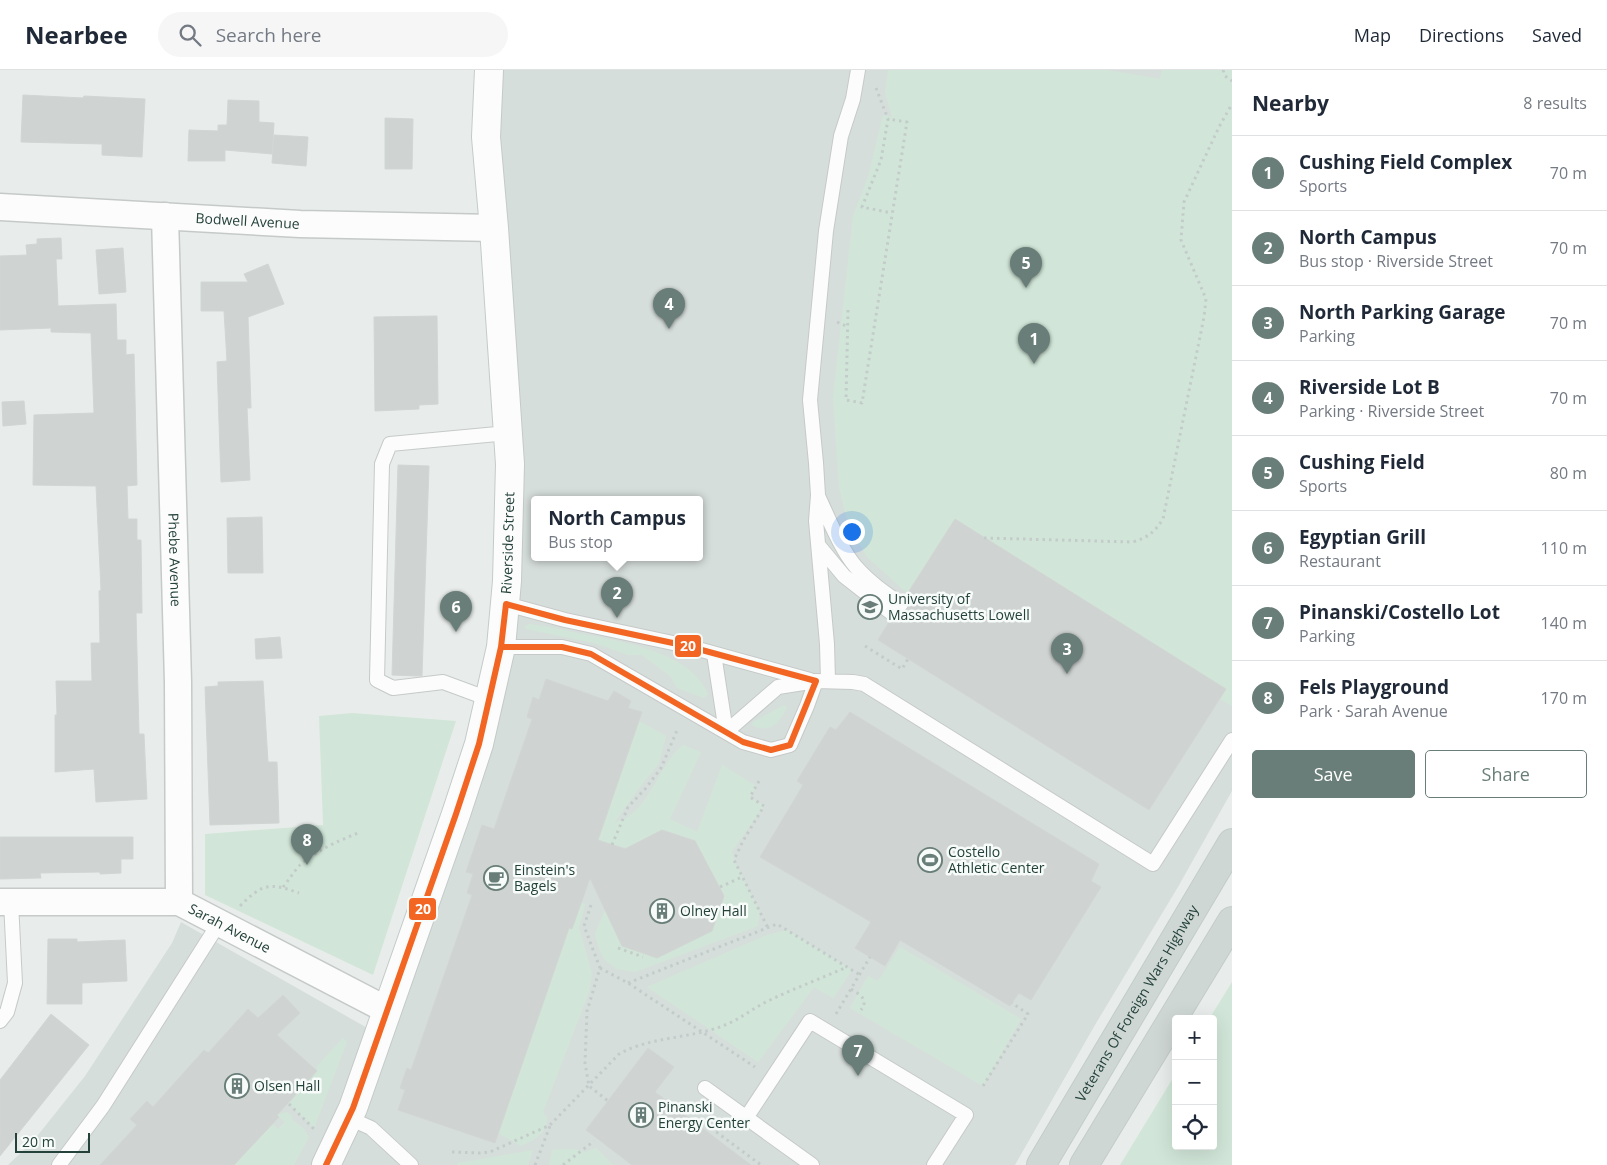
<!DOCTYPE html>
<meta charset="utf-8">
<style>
body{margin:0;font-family:"Open Sans",sans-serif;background:#f6f6f7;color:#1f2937}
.controls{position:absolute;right:15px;bottom:15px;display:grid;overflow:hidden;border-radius:5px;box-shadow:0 5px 20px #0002}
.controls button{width:45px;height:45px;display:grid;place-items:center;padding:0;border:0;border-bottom:1px solid #e0e1e3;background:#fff;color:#1f2937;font:25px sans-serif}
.scale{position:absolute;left:15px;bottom:12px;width:75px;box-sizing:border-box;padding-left:5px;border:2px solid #24423a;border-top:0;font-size:14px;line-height:18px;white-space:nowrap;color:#24423a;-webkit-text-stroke:4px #f7fbf9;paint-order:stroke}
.you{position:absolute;left:851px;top:461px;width:18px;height:18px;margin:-12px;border:4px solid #fff;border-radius:50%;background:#1a73e8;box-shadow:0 0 0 8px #1a73e833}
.badge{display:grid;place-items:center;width:32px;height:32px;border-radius:50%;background:#697e78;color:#fff;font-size:16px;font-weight:700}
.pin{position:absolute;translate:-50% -41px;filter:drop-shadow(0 1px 2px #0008)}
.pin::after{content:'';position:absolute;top:26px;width:18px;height:15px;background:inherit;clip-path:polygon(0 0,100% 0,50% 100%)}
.popup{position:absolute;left:531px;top:426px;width:172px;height:65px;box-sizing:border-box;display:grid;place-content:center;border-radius:5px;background:#fff;filter:drop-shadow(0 1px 4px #0005);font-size:16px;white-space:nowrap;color:#747a83}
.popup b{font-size:19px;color:#1f2937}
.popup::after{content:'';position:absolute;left:50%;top:100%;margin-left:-10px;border:10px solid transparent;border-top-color:#fff}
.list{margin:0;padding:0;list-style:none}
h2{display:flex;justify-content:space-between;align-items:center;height:65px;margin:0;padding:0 20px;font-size:21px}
h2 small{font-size:16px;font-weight:400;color:#747a83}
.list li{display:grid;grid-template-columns:32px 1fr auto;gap:15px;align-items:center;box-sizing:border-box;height:75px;padding:0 20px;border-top:1px solid #e0e1e3}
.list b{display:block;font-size:19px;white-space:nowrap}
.list p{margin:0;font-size:16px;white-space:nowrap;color:#747a83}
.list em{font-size:16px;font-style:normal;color:#747a83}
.actions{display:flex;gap:10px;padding:15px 20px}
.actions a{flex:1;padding:11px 0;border:1px solid #697e78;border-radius:5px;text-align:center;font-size:18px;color:#697e78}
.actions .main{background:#697e78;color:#fff}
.icon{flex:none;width:28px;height:28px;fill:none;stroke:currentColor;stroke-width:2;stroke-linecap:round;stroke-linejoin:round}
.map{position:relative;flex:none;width:1232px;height:1095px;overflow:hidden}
header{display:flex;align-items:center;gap:30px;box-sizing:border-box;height:70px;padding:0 25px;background:#fff;border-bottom:1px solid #e0e1e3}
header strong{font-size:24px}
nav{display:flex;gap:28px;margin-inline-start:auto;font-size:18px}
.search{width:350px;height:45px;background:#f6f6f7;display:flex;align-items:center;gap:12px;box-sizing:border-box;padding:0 18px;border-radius:28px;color:#747a83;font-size:19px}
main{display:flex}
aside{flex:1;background:#fff}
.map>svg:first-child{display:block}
.built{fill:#d6dedb;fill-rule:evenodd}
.green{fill:#d1e6d8}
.building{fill:#cfd4d2;stroke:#d1d6d4}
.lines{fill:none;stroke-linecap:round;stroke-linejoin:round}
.lane-casing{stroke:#c5cac8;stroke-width:16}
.street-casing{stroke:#c5cac8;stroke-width:29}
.secondary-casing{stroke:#c3cbc8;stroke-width:30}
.primary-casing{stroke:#c3ccc9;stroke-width:30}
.path{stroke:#c3ccca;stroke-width:3;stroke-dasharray:2.5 4;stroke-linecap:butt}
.lane{stroke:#fcfcfc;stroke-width:14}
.street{stroke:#fcfcfc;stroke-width:26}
.secondary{stroke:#fcfcfc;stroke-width:28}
.primary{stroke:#cfd7d5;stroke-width:28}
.bus-1-casing{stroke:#f7fbf9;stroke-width:10}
.bus-1{stroke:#f26522;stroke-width:6}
.labels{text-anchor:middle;stroke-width:5;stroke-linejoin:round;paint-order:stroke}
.street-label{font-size:14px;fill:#24423a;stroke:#f7fbf9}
.poi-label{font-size:14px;fill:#24423a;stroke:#f7fbf9;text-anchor:start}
.line-badge{stroke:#f7fbf9;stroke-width:2}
.badge-label{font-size:14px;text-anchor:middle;font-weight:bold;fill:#fff}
</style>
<header>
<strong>Nearbee</strong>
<div class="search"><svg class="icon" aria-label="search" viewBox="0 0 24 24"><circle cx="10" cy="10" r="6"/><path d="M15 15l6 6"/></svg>Search here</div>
<nav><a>Map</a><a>Directions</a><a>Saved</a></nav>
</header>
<main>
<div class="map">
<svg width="1232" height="1095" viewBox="0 0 1232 1095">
<rect width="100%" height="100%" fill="#e8edeb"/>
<path class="built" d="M 497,0 L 1232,0 L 1232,721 L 1178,817 L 1095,955 L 1015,1095 L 8,1095 L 34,1070 L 85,1006 L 172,873 L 181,852 L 385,968 L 505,588 L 502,177 ZM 534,429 L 700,429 L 700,487 L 534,487 Z"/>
<path class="green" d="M 888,0 L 1106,0 L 1160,9 L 1162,0 L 1232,0 L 1232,636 L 1220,629 L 1225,619 L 955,449 L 907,523 L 867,487 L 848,454 L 839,417 L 833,327 L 853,146 L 868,107 L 883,45 L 892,47 L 885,22 Z
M 529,554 C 549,556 568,561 587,565 C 625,572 691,583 708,624 L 704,628 L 677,618 L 670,606 L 642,585 L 628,585 L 594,573 L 526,559 L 525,556 Z
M 784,635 L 787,637 C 780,652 770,665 752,655 L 753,652 Z
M 352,643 L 456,651 L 373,905 L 205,825 L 205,764 L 323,755 L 319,646 Z
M 639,651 L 666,666 L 659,693 L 640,717 L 614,753 C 620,750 627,748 632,744 C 654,725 661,693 683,675 L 701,682 L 670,749 L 697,762 L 722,695 L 756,716 L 750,727 L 764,736 L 732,781 L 734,790 L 760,843 L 758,856 L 635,902 L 617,899 L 605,890 L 599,879 L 595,864 L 605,840 L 622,876 L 712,861 L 724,825 L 695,770 L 662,760 L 627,778 L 598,771 Z
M 577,831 L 585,834 L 579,858 L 592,903 L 589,922 L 543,1042 L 547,1048 C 546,1065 535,1069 521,1076 L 498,1063 L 569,858 L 572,858 L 578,842 Z
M 787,860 L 852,900 L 833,928 L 814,917 L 758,992 L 647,917 L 767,865 Z
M 900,877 L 1021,949 L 983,1016 L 850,938 L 868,906 L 878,911 Z
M 1232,912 L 1232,1095 L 1120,1095 L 1176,1003 L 1176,1076 L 1213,1076 L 1213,949 L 1209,949 Z
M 343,968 L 347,972 L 314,1058 L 289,1034 L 317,1001 L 317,996 Z
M 287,1042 L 292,1046 L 291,1049 L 303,1058 L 309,1067 L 294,1095 L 234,1095 L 272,1054 L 278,1059 L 285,1052 L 277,1045 Z
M 596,1078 L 613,1095 L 549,1095 L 552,1080 L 575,1079 L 586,1082 Z
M 533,1080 L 528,1095 L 457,1095 L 458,1093 Z"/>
<path class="building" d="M 23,25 L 83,28 L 84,26 L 145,29 L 142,87 L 102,85 L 102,74 L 21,72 Z
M 228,30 L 259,31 L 259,52 L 274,53 L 272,84 L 225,80 L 225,91 L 188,91 L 189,60 L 218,61 L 218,55 L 227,55 Z
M 385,48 L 413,49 L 412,99 L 385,99 Z
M 274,65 L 308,67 L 306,96 L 272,93 Z
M 61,168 L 62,189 L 56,189 L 58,236 L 116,234 L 117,270 L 126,270 L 126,285 L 134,284 L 137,415 L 127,416 L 128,449 L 137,449 L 137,470 L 141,470 L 142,543 L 136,543 L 139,664 L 144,664 L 147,729 L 96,732 L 94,699 L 55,702 L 55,645 L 57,645 L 56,611 L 92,611 L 91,573 L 100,573 L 99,521 L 101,520 L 96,416 L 33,415 L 34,345 L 94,343 L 91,263 L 51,262 L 51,258 L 0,260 L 0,186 L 27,185 L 26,175 L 37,174 L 37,169 Z
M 123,178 L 126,222 L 99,224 L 96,180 Z
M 268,194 L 284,234 L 248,247 L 251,338 L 247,338 L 250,410 L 221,412 L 217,292 L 227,291 L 224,241 L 201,241 L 201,212 L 248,212 L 244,204 Z
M 437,246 L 438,334 L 419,335 L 419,339 L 375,341 L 374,247 Z
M 24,331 L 26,354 L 3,356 L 2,332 Z
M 398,395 L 429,396 L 422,606 L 417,606 L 392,605 Z
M 262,447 L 263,503 L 228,503 L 227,448 Z
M 955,449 L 1226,619 L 1149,740 L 878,570 L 889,552 L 893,554 L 898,553 L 901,550 L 902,542 L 908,539 L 909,531 L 906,526 Z
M 280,567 L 282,588 L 256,589 L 255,569 Z
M 546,609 L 608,631 L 614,621 L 631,631 L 628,638 L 642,642 L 598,770 L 625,779 L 662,760 L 695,771 L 724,826 L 712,861 L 657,888 L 622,876 L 590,808 L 572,859 L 569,858 L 495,1073 L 398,1040 L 405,1020 L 400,1018 L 407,998 L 411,1000 L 472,825 L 467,823 L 473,804 L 466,802 L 482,755 L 494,759 L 532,649 L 527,647 L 533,627 L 539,630 Z
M 263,611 L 268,692 L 277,692 L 279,753 L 210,755 L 205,617 L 218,616 L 218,612 Z
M 850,642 L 1099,794 L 1091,811 L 1101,817 L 1031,930 L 1019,923 L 1010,936 L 900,870 L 885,896 L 855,878 L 871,852 L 760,787 L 803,715 L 797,711 L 820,673 L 830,657 L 836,660 Z
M 0,767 L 133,767 L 133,789 L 121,789 L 121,803 L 100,804 L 100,802 L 40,803 L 41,808 L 0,809 Z
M 48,869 L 77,869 L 77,872 L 125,870 L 127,911 L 82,913 L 82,934 L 47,934 Z
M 283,925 L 300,943 L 277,965 L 317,1001 L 277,1045 L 279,1047 L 234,1095 L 100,1095 L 137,1055 L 130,1049 L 147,1031 L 153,1037 L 204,980 L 208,983 L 248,939 L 258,948 Z
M 51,944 L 89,975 L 0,1086 L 0,1010 Z
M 648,978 L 674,997 L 655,1022 L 751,1095 L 632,1095 L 586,1060 Z"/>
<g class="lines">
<defs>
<path id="lane" d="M 818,426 C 828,447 841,480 856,497 C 869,512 885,523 901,534
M 819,476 L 844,506 L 894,545
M 506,534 L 565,550 L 687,576 L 810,610
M 501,577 L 562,577 L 591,584 L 743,672 L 771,680 L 790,675 L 807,636 L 816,611
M 714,584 L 726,662
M 828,611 L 827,574 L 816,451 L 818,425 L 816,393 L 810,330 L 826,161 L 841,66 L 853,29 L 858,0
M 489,629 L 443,612 L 393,618 L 377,610 L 382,394 L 390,374 L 508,363
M 726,662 L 778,617 L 816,611 L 853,612 L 864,614 L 1153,794 L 1232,670
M 0,951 L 7,942 L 15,913 L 11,832
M 705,1018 L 812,1095
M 349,1048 L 371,1058 L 411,1095
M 746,1048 L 810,951 L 966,1045 L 934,1095
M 59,1095 L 103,1036 L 219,853"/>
<g id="street">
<path id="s1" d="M 0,137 L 300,154 L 494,158"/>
<path id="s2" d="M 165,146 L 178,612 L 179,832"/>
<path id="s3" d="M 0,832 L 179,832 L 387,940"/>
</g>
<g id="secondary">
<path id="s4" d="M 326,1095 L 353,1038 L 456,744 L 479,674 L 501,577 L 507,511 L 510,394 L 494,158 L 486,67 L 489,0"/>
</g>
<g id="primary">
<path id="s5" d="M 1041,1095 L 1232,773"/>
<path d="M 1084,1095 L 1232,851"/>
</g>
</defs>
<use href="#lane" class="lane-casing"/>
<use href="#street" class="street-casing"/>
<use href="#secondary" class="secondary-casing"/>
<use href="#primary" class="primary-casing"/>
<path class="path" d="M 1223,0 L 1225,6 L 1232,11
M 876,18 L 888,49 L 881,90 L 862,137 L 892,143
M 848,240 L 846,330 L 862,333 L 907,52 L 888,49
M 837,252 L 848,257
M 984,468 L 1133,472 C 1148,467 1154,463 1163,449 L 1204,247 L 1206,229 L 1181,170 L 1184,132 L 1219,57 L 1232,34
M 865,576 L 902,599 L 908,589
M 759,711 L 750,727 L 764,736 L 743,771 L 734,790 L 768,858
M 612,775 L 628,737 L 646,718 L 661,698 L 678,658
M 283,817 C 289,810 294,801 300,795 C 317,780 338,771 358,763
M 720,817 L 742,807
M 591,835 L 584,856 L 600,898 L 587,941 L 585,993 L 589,1016 L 608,1031
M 240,836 C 262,814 269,812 299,823
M 618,878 L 643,887
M 600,898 L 628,913 L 755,997
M 628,913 L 777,854 L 860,905
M 851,919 C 860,925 869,929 861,940
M 836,944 L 870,887
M 983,1016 L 1028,944 L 1012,933
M 289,1034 L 314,1059
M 711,1058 L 761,1095
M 452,1082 L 480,1083 L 490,1082 L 550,1055 L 619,984 C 651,966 691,969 725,955 C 740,949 752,939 766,932 C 792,919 820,909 847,897
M 535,1095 L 550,1056
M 563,1095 L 594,1071"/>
<use href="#lane" class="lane"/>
<use href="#street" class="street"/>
<use href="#secondary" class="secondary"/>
<use href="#primary" class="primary"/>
<defs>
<path id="bus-1" d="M 506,534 L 565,550 L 687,576 L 816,611 L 790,675 L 771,680 L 743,672 L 591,584 L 562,577 L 501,577 Z
M 326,1095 L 353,1038 L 456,744 L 479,674 L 501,577"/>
</defs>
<use href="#bus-1" class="bus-1-casing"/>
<use href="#bus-1" class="bus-1"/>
</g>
<defs>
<symbol id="university-ring" viewBox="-11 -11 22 22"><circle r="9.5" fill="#f7fbf9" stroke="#697e78" stroke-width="1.5"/><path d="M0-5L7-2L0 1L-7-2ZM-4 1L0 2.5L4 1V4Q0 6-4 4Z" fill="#697e78"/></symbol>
<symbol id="stadium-ring" viewBox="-11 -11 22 22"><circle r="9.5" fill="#f7fbf9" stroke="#697e78" stroke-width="1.5"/><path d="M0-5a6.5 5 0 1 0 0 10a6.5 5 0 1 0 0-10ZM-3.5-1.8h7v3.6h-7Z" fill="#697e78"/></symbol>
<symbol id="cafe-ring" viewBox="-11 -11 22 22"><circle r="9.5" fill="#f7fbf9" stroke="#697e78" stroke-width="1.5"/><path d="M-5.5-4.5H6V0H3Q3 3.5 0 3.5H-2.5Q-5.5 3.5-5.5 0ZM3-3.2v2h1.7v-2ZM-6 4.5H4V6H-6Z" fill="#697e78"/></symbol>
<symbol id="building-ring" viewBox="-11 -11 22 22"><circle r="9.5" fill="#f7fbf9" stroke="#697e78" stroke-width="1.5"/><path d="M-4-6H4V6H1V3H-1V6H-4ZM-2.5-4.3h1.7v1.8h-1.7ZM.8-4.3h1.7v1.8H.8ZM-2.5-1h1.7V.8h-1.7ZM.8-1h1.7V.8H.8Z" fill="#697e78"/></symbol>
</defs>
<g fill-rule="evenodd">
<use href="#university-ring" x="856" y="523" width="28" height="28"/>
<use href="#stadium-ring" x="916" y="776" width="28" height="28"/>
<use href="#cafe-ring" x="482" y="794" width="28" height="28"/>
<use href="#building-ring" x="648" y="827" width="28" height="28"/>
<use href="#building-ring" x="223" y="1002" width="28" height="28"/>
<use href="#building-ring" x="627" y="1031" width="28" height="28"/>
</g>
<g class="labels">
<g class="street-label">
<text dy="5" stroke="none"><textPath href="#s1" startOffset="248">Bodwell Avenue</textPath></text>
<text dy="5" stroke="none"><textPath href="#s4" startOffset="652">Riverside Street</textPath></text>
<text dy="5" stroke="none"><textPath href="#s2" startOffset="344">Phebe Avenue</textPath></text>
<text dy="5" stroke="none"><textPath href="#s3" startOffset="236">Sarah Avenue</textPath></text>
<text dy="5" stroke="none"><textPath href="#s5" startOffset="188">Veterans Of Foreign Wars Highway</textPath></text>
</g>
<g class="poi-label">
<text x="888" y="534">University of<tspan x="888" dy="16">Massachusetts Lowell</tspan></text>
<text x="948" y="787">Costello<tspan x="948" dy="16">Athletic Center</tspan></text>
<text x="514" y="805">Einstein's<tspan x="514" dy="16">Bagels</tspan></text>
<text x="680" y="846">Olney Hall</text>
<text x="254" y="1021">Olsen Hall</text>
<text x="658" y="1042">Pinanski<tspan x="658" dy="16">Energy Center</tspan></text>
</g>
</g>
<g class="line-badge">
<rect x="674" y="564" width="28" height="24" rx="5" fill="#f26522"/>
<rect x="408" y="827" width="29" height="24" rx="5" fill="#f26522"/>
</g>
<g class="badge-label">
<text x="688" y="581">20</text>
<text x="423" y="844">20</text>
</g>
</svg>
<div class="controls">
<button>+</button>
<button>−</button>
<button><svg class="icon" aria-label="locate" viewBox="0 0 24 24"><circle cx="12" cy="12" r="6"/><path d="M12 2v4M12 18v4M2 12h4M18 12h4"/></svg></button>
</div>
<div class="scale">20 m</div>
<div class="you"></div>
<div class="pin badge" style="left:1034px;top:294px">1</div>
<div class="pin badge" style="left:617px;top:548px">2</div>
<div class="popup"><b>North Campus</b>Bus stop</div>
<div class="pin badge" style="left:1067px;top:604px">3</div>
<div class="pin badge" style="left:669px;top:259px">4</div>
<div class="pin badge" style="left:1026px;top:218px">5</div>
<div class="pin badge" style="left:456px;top:562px">6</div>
<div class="pin badge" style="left:858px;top:1006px">7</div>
<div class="pin badge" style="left:307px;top:795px">8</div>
</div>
<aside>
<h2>Nearby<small>8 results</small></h2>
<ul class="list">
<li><span class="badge">1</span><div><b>Cushing Field Complex</b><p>Sports</p></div><em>70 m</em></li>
<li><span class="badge">2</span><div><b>North Campus</b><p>Bus stop · Riverside Street</p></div><em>70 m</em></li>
<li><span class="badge">3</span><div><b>North Parking Garage</b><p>Parking</p></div><em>70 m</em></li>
<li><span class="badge">4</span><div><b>Riverside Lot B</b><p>Parking · Riverside Street</p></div><em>70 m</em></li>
<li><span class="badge">5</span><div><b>Cushing Field</b><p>Sports</p></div><em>80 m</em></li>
<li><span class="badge">6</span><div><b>Egyptian Grill</b><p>Restaurant</p></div><em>110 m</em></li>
<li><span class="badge">7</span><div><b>Pinanski/Costello Lot</b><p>Parking</p></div><em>140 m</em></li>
<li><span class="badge">8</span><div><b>Fels Playground</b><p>Park · Sarah Avenue</p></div><em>170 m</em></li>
</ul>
<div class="actions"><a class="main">Save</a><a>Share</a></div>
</aside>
</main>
